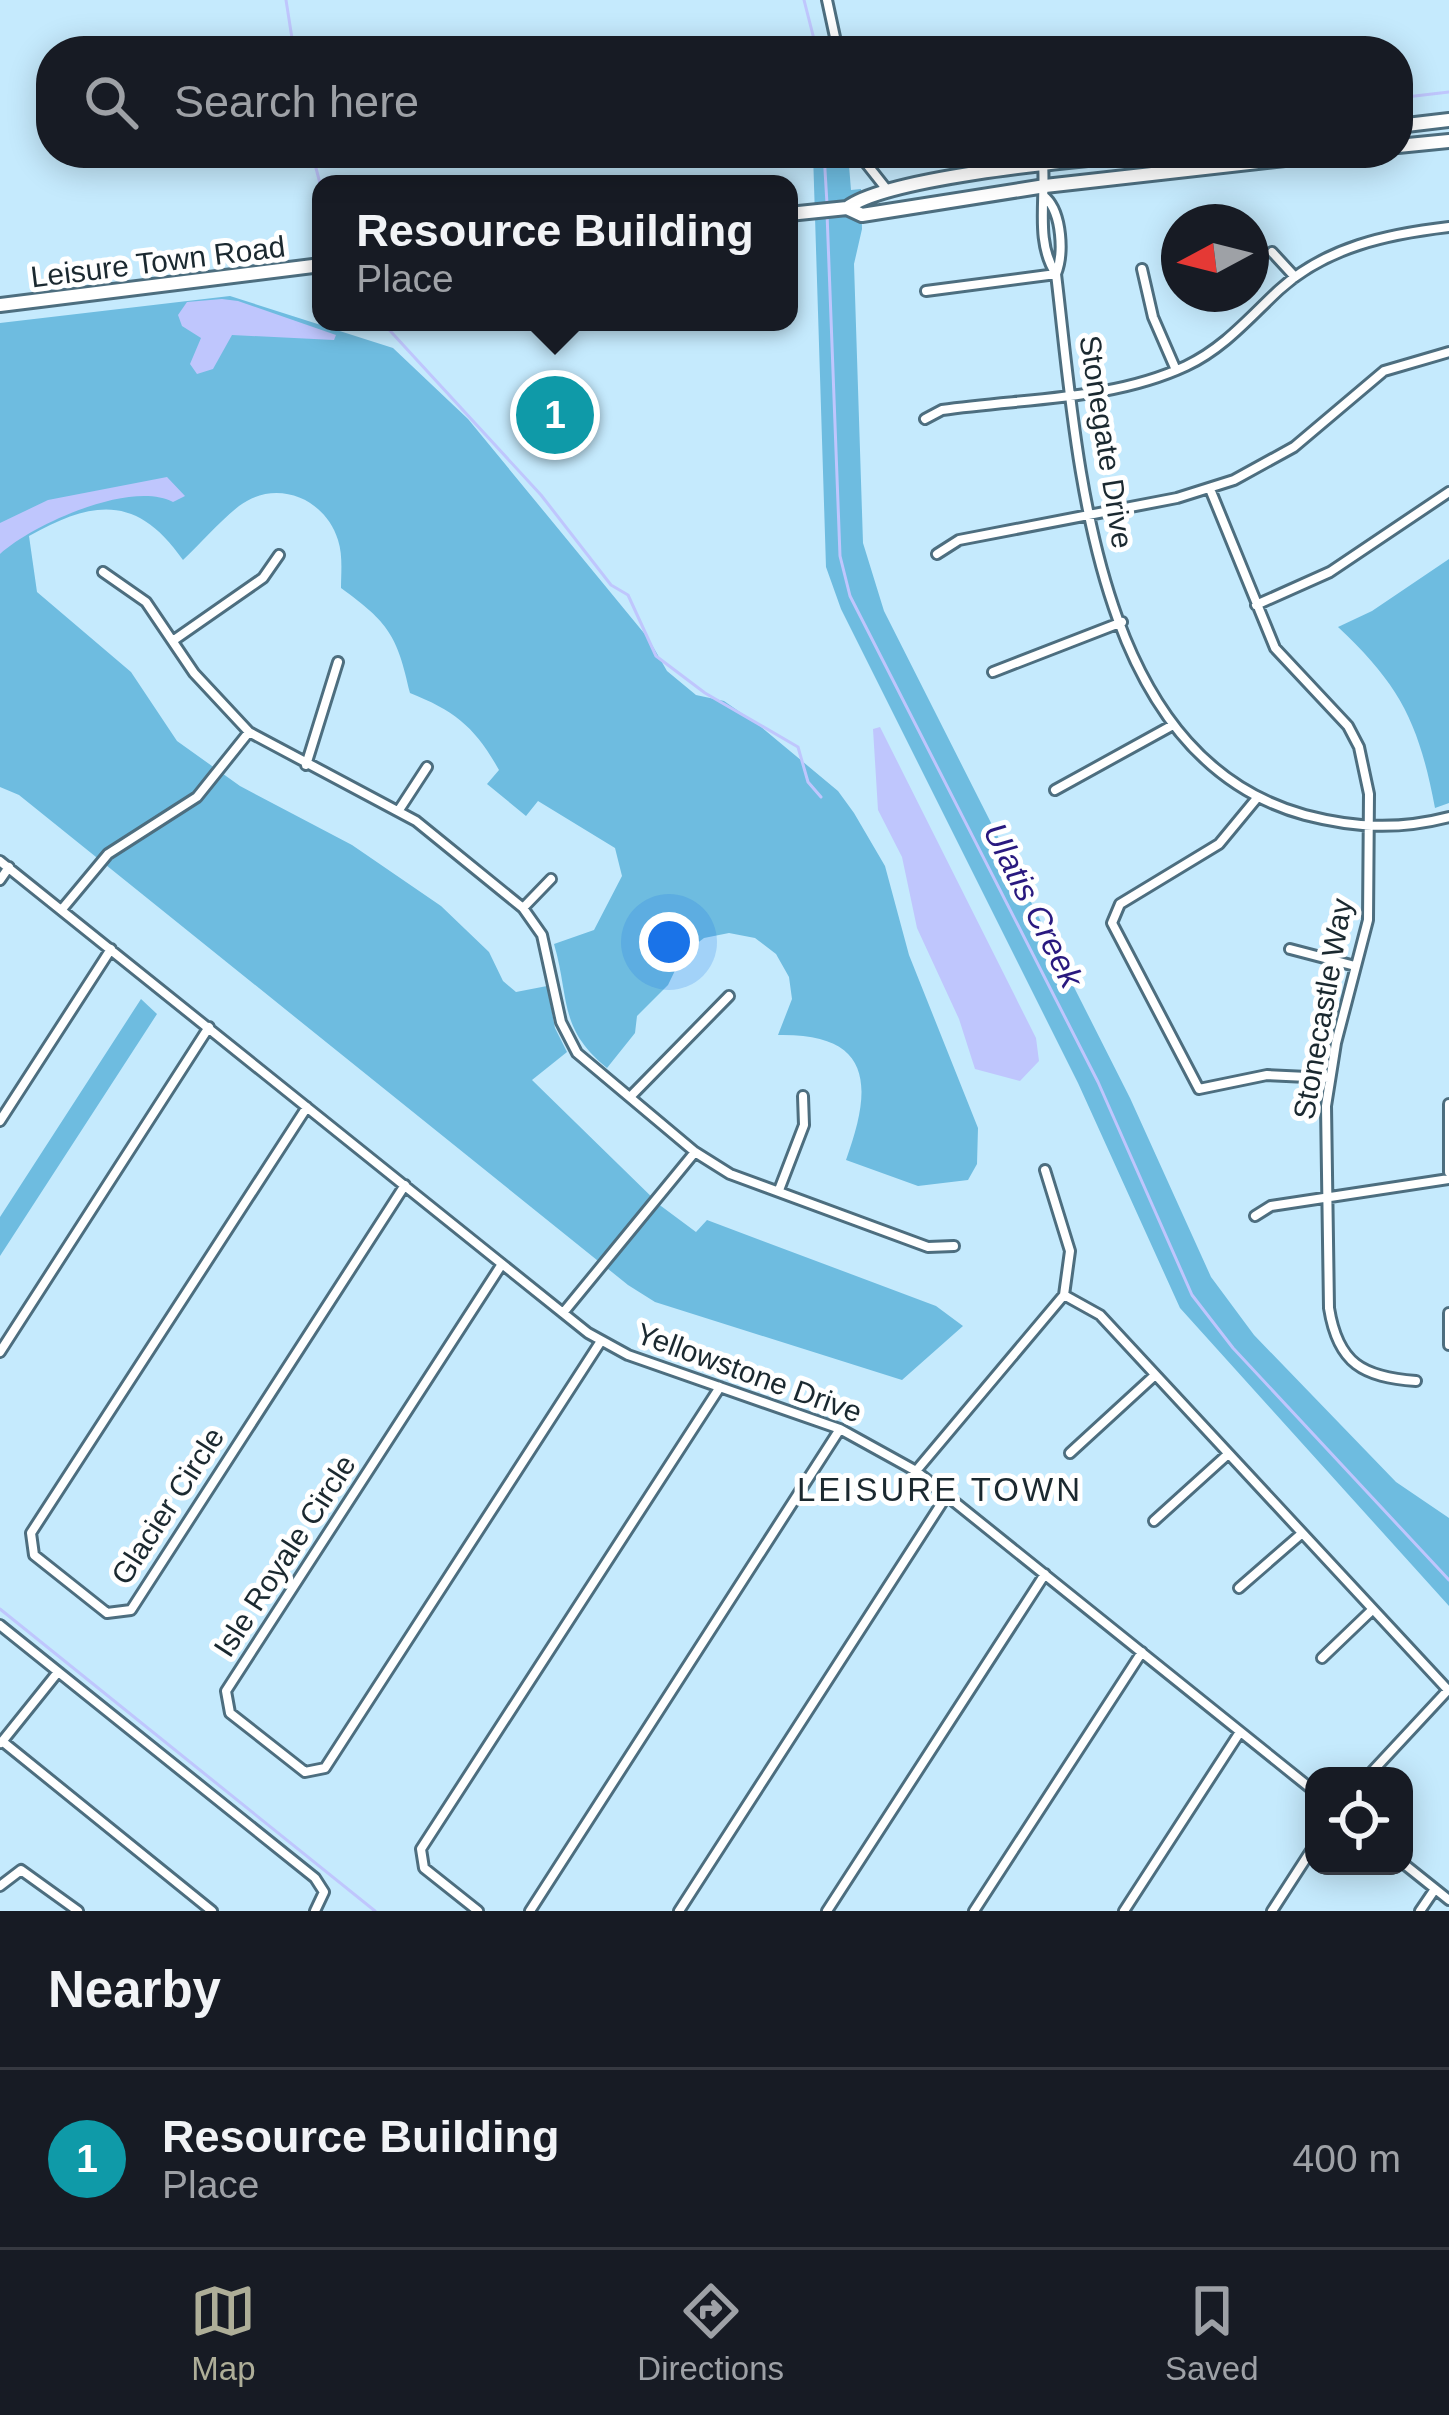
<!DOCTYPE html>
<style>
body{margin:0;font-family:Arial,sans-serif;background:#20242c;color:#f1f3f6}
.controls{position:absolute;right:36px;bottom:36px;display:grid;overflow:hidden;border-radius:24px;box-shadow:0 6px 30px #0003}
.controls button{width:108px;height:108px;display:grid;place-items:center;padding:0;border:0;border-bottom:3px solid #363941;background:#171b24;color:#f1f3f6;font:60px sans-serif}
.compass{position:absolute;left:1161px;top:204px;width:108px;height:108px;border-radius:50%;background:#171b24;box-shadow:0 6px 30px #0003;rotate:263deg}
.you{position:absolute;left:669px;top:942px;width:42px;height:42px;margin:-30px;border:9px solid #fff;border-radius:50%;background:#1a73e8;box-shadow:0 0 0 18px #1a73e833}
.badge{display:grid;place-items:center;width:78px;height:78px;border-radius:50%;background:#aeae98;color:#fff;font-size:39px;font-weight:700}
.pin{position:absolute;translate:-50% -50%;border:6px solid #fff;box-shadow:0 3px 12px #0006}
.popup{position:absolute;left:312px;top:175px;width:486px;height:156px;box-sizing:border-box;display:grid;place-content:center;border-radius:24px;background:#171b24;filter:drop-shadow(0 3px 9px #0005);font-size:39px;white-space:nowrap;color:#9ea1a6}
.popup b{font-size:45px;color:#f1f3f6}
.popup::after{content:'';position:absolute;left:50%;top:100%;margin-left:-24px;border:24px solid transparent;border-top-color:#171b24}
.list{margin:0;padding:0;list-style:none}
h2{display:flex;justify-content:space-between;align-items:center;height:156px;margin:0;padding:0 48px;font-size:51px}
h2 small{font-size:39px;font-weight:400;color:#9ea1a6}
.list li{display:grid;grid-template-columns:78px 1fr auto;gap:36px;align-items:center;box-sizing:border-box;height:180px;padding:0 48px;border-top:3px solid #363941}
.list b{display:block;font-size:45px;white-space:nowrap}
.list p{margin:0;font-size:39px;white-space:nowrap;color:#9ea1a6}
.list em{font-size:39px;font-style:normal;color:#9ea1a6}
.icon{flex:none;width:66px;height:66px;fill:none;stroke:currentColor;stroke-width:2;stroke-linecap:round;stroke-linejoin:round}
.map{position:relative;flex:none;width:1449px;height:1911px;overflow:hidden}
.search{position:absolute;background:#171b24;box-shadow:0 6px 30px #0003;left:36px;right:36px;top:36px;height:132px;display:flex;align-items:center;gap:30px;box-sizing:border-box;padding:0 42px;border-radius:48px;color:#9ea1a6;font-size:45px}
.sheet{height:336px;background:#171b24}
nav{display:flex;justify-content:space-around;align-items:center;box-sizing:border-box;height:168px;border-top:3px solid #363941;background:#171b24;font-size:33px;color:#9ea1a6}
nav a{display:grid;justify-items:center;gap:6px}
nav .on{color:#aeae98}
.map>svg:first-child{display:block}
.green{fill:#6ebce0}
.water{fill:#bfc6fd}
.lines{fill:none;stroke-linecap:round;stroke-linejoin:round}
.stream{stroke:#bfc6fd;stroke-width:3}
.minor-casing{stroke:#4d6e7f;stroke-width:14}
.secondary-casing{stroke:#4d6e7f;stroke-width:18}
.minor{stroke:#fff;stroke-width:8}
.secondary{stroke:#fff;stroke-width:12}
.labels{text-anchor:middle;stroke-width:10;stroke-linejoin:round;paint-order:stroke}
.street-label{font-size:30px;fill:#1b2930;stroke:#fff}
.water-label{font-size:33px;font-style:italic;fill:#29197f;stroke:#fff}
.neighbourhood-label{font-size:33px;letter-spacing:3px;fill:#1b2930;stroke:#fff}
</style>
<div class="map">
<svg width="1449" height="1911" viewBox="0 0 1449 1911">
<rect width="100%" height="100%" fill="#c5eafd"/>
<path class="green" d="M 813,153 L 848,153 L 851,190 L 861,189 L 862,229 L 854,264 L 863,543 L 884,611 L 1130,1098 L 1211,1277 L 1254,1335 L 1396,1482 L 1449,1518 L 1449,1606 L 1180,1308 L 1078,1083 L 841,609 L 826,567 Z
M 230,296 L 393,348 L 468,419 L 648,638 L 667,671 L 696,695 L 724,701 L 760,726 L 838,791 L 854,813 L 885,866 L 909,955 L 978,1128 L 977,1164 L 968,1180 L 918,1186 L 846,1160 C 873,1086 873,1033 778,1035 L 792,999 L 789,977 L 776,954 L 755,938 L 729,933 L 704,938 L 683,954 L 668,985 L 637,1016 L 635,1033 L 607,1068 C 558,1028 570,999 554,944 L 594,930 L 622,876 L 615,848 L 538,801 L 526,816 L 487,784 L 499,770 C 475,727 455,711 410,693 C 397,635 389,623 341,588 C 341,573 343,555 338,540 C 325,498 276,478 239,506 C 219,522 201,543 183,560 C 138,495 94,499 29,536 L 37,592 L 131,672 L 177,741 L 240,786 L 352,845 L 441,906 L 489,952 L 503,981 L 516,992 L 547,986 L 555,1028 L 567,1052 L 532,1080 L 661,1206 L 696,1232 L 707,1220 L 936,1306 L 963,1326 L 902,1380 L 655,1302 L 628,1285 L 19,795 L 0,787 L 0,323 Z
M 1449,559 L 1449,803 L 1435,808 C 1419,724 1401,686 1338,627 L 1372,611 Z
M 141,999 L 157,1014 L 0,1256 L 0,1217 Z"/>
<path class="water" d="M 222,299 L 238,301 L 336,335 L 334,340 L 232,335 L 213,369 L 197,374 L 190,364 L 201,338 L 182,326 L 178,315 L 187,302 Z
M 167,477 L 185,496 L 173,502 C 131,480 33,524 0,554 L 0,523 L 48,500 Z
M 880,727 L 1036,1038 L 1039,1061 L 1020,1081 L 975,1069 L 959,1019 L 917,928 L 902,857 L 878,810 L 873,729 Z"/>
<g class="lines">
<path class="stream" d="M 286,0 L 294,51
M 804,0 L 817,51
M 1398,98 L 1449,92
M 312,153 L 321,187
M 824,153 L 827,204
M 903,161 L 940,153
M 827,213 L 840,556 L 850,596 L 1098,1082 L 1192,1295 L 1233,1348 L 1449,1580
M 382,322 L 541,495 L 611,585 L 628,595 L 656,656 L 705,693 L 798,747 L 808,782 L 821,797
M 0,1609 L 375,1911"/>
<defs>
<path id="minor" d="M 827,0 L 838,51
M 858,153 L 888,191
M 1043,164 C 1046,200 1035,242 1056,274 C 1078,455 1090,756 1305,815 C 1355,828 1399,830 1449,817
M 1046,198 C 1062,214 1064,254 1056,274
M 1272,252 L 1295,277
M 1142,269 L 1153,317 L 1176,370
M 926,291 L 1056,274
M 925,419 L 942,410 C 1023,398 1111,401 1186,366 C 1224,348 1249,318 1279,290 C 1326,247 1388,234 1449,227
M 1210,489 L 1275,648 L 1348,726 L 1359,747 L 1369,794 L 1368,920 L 1336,1043 L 1326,1106 L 1329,1308 C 1338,1364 1363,1377 1416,1381
M 937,554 L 959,540 L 1177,498 L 1234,480 L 1294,447 L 1384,371 L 1449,352
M 103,572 L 146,602 L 194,673 L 249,732 L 416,821 L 523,908 L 542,935 L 561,1022 L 577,1053 L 695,1152 L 730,1174 L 928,1247 L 954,1246
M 1256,605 L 1330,572 L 1449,492
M 174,640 L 263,578 L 279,555
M 993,672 L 1122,622
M 306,765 L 338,662
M 1055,790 L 1173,725
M 1257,798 L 1219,844 L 1120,904 L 1112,923 L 1199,1089 L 1267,1075 L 1329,1078
M 399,810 L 427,767
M 0,861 L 588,1333 L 628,1355 L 840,1429 L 916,1471 L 1314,1791
M 0,880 L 9,867
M 63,908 L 108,854 L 197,797 L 249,732
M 523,908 L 551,879
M 1290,949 L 1355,966
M 631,1096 L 729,996
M 1449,1104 L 1449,1172
M 307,1107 L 31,1533 L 34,1555 L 107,1613 L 131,1610 L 405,1185
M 0,1121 L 111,949
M 779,1190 L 804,1125 L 803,1096
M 1255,1216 L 1271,1206 L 1449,1179
M 502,1264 L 226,1691 L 230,1713 L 305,1772 L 325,1768 L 601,1341
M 1064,1295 L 1100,1315 L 1448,1690 L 1368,1776
M 563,1313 L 695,1152
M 1449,1313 L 1449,1345
M 0,1352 L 209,1027
M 1070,1453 L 1154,1376
M 916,1471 L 1064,1295 L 1070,1251 L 1045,1170
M 1154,1521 L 1227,1455
M 1239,1588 L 1300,1535
M 0,1625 L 315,1878 L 324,1892 L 315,1911
M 1322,1658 L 1370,1612
M 2,1741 L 212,1911
M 1,1743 L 58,1672
M 1404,1864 L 1449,1900
M 0,1886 L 21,1870 L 78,1911
M 478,1911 L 424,1868 L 421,1849 L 720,1387
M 530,1911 L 840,1429
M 679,1911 L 947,1495
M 827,1911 L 1045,1574
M 974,1911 L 1142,1652
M 1124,1911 L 1240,1732
M 1272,1911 L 1314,1846
M 1420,1911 L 1435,1889"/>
<path id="secondary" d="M 1398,126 L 1449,120
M 1398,146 L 1449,141
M 847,208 C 888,176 1087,159 1147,153
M 789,214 L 847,208 L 862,215 L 1045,186 L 1339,153
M 0,305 L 321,265"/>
</defs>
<use href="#minor" class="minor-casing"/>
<use href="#secondary" class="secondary-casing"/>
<use href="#minor" class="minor"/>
<use href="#secondary" class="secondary"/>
</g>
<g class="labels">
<g class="street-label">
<text transform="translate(158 262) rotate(-7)" y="10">Leisure Town Road</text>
<text transform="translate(1106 442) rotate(81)" y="10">Stonegate Drive</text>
<text transform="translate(1323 1009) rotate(-80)" y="10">Stonecastle Way</text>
<text transform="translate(749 1373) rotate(20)" y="10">Yellowstone Drive</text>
<text transform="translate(168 1506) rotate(-57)" y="10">Glacier Circle</text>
<text transform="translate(285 1556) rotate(-57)" y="10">Isle Royale Circle</text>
</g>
<g class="water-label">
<text transform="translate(1034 905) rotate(63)" y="12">Ulatis Creek</text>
</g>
<g class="neighbourhood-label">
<text x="940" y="1501">LEISURE TOWN</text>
</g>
</g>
</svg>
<div class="controls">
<button><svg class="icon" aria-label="locate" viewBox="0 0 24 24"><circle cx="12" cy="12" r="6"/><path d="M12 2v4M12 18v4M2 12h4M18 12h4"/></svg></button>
</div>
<svg class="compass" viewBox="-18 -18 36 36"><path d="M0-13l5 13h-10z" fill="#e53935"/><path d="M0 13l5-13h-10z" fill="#9ea1a6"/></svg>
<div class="you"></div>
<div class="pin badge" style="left:555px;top:415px;background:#0f9aa8">1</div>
<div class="popup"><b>Resource Building</b>Place</div>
<div class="search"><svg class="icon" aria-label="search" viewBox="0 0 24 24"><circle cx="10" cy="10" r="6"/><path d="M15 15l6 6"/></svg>Search here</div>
</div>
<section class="sheet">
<h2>Nearby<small></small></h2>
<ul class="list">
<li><span class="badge" style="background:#0f9aa8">1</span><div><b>Resource Building</b><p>Place</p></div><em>400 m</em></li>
</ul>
</section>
<nav>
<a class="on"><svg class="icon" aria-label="map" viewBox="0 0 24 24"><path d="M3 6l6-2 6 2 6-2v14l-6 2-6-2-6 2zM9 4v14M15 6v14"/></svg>Map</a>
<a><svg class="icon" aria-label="directions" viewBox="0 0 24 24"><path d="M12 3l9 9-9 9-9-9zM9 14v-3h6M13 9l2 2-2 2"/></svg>Directions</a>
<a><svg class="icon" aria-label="saved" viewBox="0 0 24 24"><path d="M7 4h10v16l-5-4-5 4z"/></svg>Saved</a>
</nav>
